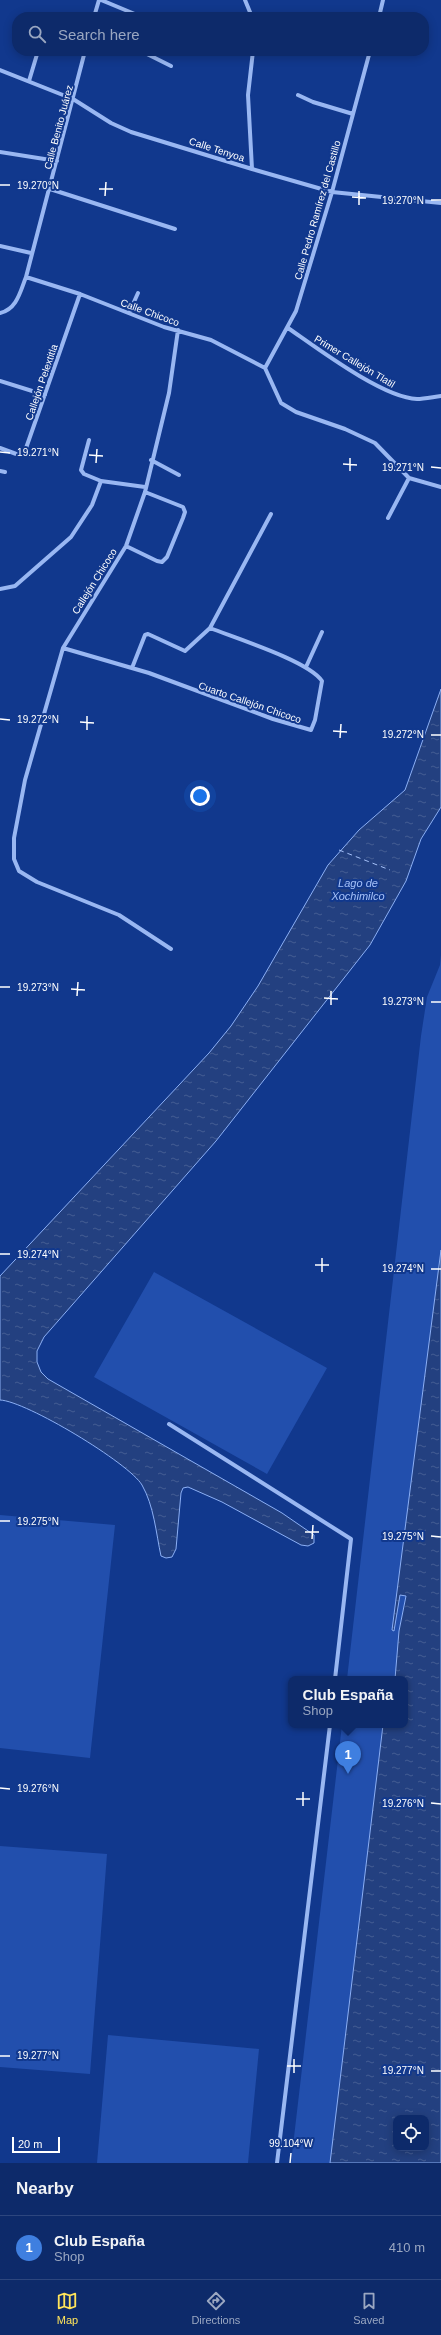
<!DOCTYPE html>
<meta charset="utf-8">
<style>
body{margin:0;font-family:Arial,sans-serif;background:#1b3672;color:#f1f3f6}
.controls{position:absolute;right:12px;bottom:12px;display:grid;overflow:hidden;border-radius:8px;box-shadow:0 2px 10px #0003}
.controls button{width:36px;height:36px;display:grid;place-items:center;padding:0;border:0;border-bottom:1px solid #2d467e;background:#0d2a6a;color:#f1f3f6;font:20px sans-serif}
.scale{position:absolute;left:12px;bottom:10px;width:48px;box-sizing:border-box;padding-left:4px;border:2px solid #fff;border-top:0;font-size:11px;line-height:14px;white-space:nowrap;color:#fff;-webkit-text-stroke:3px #11388d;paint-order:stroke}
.you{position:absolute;left:200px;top:796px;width:14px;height:14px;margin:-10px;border:3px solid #fff;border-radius:50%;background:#1a73e8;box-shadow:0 0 0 6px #1a73e833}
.badge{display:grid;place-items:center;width:26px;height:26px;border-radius:50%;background:#ffe45a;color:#fff;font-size:13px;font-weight:700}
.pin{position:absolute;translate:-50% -33px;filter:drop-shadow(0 1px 2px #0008)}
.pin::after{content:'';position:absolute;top:21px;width:14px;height:12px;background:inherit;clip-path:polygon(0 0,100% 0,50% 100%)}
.popup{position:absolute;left:288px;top:1676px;width:120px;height:52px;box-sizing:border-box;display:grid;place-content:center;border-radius:8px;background:#0d2a6a;filter:drop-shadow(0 1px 3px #0005);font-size:13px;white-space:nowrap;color:#9aa7c1}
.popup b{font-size:15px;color:#f1f3f6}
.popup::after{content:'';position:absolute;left:50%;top:100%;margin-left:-8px;border:8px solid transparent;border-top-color:#0d2a6a}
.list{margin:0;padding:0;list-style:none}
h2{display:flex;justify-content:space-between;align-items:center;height:52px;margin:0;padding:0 16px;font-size:17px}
h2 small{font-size:13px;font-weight:400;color:#9aa7c1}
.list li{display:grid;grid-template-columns:26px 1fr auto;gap:12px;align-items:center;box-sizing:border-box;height:64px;padding:0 16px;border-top:1px solid #2d467e}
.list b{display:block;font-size:15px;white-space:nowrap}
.list p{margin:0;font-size:13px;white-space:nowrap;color:#9aa7c1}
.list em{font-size:13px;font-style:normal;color:#9aa7c1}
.icon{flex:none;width:22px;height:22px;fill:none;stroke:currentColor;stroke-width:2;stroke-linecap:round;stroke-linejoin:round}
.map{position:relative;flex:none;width:441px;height:2163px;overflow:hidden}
.search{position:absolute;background:#0d2a6a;box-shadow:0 2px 10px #0003;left:12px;right:12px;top:12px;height:44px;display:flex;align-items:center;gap:10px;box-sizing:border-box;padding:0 14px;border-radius:16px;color:#9aa7c1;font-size:15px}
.sheet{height:116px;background:#0d2a6a}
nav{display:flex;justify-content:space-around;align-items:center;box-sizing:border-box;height:56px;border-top:1px solid #2d467e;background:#0d2a6a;font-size:11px;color:#9aa7c1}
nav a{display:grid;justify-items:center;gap:2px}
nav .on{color:#ffe45a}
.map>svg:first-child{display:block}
.green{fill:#224fad;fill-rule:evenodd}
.water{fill:url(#water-ripples);stroke:#8baff5;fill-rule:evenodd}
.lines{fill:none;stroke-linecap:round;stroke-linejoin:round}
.ferry{stroke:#a5c1f9;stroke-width:1;stroke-dasharray:5 4;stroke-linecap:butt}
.street{stroke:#99b7f2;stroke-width:4}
.ticks{fill:none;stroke:#fff;stroke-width:1.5}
.labels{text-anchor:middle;stroke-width:4;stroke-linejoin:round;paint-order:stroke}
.street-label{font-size:10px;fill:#fff;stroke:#11388d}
.water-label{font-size:11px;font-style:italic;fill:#a5c1f9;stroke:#11388d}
.ticks-label{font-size:10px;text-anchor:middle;fill:#fff;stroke:#11388d;stroke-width:4;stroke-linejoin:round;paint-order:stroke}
</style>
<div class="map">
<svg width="441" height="2163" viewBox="0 0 441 2163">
<defs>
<pattern id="water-ripples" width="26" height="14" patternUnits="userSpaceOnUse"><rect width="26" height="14" fill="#234080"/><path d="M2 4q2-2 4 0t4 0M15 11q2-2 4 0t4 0" fill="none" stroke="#445d93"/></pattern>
</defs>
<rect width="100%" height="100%" fill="#11388d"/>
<path class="green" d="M 441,955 L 441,2163 L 291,2163 L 342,1725 L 405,1725 L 405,1679 L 347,1679 L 421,1036 L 427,997 L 440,965 ZM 396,2118 L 426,2118 L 426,2148 L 396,2148 Z
M 154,1272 L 327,1368 L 267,1474 L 94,1377 Z
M 0,1515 L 115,1525 L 90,1758 L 0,1748 Z
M 0,1846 L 107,1854 L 90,2074 L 0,2067 Z
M 108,2035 L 259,2049 L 248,2163 L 97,2163 Z"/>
<path class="water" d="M 441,689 L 441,807 L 421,839 L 406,881 L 370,945 L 216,1141 L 44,1337 L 37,1351 L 37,1362 L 41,1372 L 48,1379 L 282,1513 L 314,1535 L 314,1543 L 308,1546 L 301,1545 L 222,1502 L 188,1487 L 183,1488 L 181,1493 L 176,1549 L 172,1557 L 166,1558 L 161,1556 C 156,1533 154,1506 142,1485 C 129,1463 26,1401 0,1400 L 0,1276 L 209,1053 L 231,1026 L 258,986 L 328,865 L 359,830 L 405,790 Z
M 441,1250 L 441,2163 L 330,2163 L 383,1725 L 405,1725 L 405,1679 L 395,1679 L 399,1631 L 406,1596 L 400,1595 L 394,1631 L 392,1630 ZM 396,2118 L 426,2118 L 426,2148 L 396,2148 Z"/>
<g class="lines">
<path class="ferry" d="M 339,850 L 390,870"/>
<path class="street" d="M 101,0 L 142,17
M 245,0 L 252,17
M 94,17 L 99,0
M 379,17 L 383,0
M 141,51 L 171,66
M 0,70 L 73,99 L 111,123 L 131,132 L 252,169 L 332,192 L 441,203
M 29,81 L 38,51
M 298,95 L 313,102 L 353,114
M 0,152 L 57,161
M 252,169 L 248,95 L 253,51
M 50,189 L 175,229
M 0,246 L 31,253
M 26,277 L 80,294 L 164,327 L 211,340 L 265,368
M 0,313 C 17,309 20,292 26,277 L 85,51
M 129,313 L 138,293
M 288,328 C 317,348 383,398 417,399 C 424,399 433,397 441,396
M 265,368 L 296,311 L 332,192 L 370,51
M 265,368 L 281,403 L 296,412 L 345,429 L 375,443 L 409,478
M 0,381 L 45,395
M 89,440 L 81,470 L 84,474 L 101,481
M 0,448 L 19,455 L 25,451 L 80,294
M 151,460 L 179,475
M 0,471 L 5,472
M 409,478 L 441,487
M 388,518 L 409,478
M 126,546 L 157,561 L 162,562 L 167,557 L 183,518 L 185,512 L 183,507 L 145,492
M 0,589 L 15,586 L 71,537 L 92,505 L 101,481 L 145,487
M 63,648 L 149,673 L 273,719 L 311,730 L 315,720 L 322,681 C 309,661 235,638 210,628
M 306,667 L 322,632
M 132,668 L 145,635 L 148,634 L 185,651 L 210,628 L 271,514
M 171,949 L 119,915 L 37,882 L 19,871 L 14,859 L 14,838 L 25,780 L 63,648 L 126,546 L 145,492 L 169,393 L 178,330
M 169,1424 L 351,1539 L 335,1679
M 277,2163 L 330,1725"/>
</g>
<path class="ticks" d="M 0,185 L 10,185M 99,189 L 113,189M 105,196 L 106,182M 352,197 L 366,198M 431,200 L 441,200M 359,205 L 359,191M 0,452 L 10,453M 89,455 L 103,456M 96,463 L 97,449M 343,464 L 357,465M 431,467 L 441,468M 350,471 L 350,458M 0,719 L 10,720M 80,722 L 94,723M 87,730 L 87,716M 333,731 L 347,732M 431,735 L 441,735M 340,738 L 341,724M 0,987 L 10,987M 71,989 L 85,990M 77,996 L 78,982M 324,998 L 338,999M 431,1002 L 441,1002M 331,1005 L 331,991M 0,1254 L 10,1254M 315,1265 L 329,1265M 431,1269 L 441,1269M 322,1272 L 322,1258M 0,1521 L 10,1521M 305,1532 L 319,1532M 431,1536 L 441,1537M 312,1539 L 313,1525M 0,1788 L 10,1789M 296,1799 L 310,1799M 431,1803 L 441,1804M 303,1806 L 303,1792M 0,2056 L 10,2056M 287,2066 L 301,2066M 431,2071 L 441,2071M 294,2073 L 294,2059M 290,2163 L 291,2153"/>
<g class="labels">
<g class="street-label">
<text transform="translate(58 127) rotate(-75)" y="4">Calle Benito Juárez</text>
<text transform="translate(217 149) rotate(18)" y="4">Calle Tenyoa</text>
<text transform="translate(317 210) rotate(-74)" y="4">Calle Pedro Ramírez del Castillo</text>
<text transform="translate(150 312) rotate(20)" y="4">Calle Chicoco</text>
<text transform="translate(355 361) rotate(31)" y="4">Primer Callejón Tlatil</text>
<text transform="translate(41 382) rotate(-71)" y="4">Callejón Pelextitla</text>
<text transform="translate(94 581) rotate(-58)" y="4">Callejón Chicoco</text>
<text transform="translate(250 702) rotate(19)" y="4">Cuarto Callejón Chicoco</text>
</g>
<g class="water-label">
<text x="358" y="887">Lago de<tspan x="358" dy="13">Xochimilco</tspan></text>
</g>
</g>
<g class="ticks-label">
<text x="38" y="189">19.270°N</text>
<text x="403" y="204">19.270°N</text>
<text x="38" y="456">19.271°N</text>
<text x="403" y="471">19.271°N</text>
<text x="38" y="723">19.272°N</text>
<text x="403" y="738">19.272°N</text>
<text x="38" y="991">19.273°N</text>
<text x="403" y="1005">19.273°N</text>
<text x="38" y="1258">19.274°N</text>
<text x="403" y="1272">19.274°N</text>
<text x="38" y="1525">19.275°N</text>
<text x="403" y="1540">19.275°N</text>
<text x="38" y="1792">19.276°N</text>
<text x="403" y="1807">19.276°N</text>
<text x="38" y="2059">19.277°N</text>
<text x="403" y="2074">19.277°N</text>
<text x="291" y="2147">99.104°W</text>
</g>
</svg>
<div class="controls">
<button><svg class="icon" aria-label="locate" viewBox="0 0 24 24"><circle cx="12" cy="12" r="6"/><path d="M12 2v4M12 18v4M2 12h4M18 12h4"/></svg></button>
</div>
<div class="scale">20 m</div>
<div class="you"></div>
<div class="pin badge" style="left:348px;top:1774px;background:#3f7fe0">1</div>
<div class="popup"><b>Club España</b>Shop</div>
<div class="search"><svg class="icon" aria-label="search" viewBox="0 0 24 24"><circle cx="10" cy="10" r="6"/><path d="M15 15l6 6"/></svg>Search here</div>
</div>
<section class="sheet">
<h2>Nearby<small></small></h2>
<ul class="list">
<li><span class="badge" style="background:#3f7fe0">1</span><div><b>Club España</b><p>Shop</p></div><em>410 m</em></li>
</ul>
</section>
<nav>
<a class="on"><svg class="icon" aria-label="map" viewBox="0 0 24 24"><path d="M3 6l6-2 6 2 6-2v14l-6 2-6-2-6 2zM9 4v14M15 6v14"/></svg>Map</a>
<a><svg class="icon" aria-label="directions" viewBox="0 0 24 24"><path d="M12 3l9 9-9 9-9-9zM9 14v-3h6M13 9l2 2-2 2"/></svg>Directions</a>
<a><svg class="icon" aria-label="saved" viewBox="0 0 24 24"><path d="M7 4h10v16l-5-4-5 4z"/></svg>Saved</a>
</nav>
